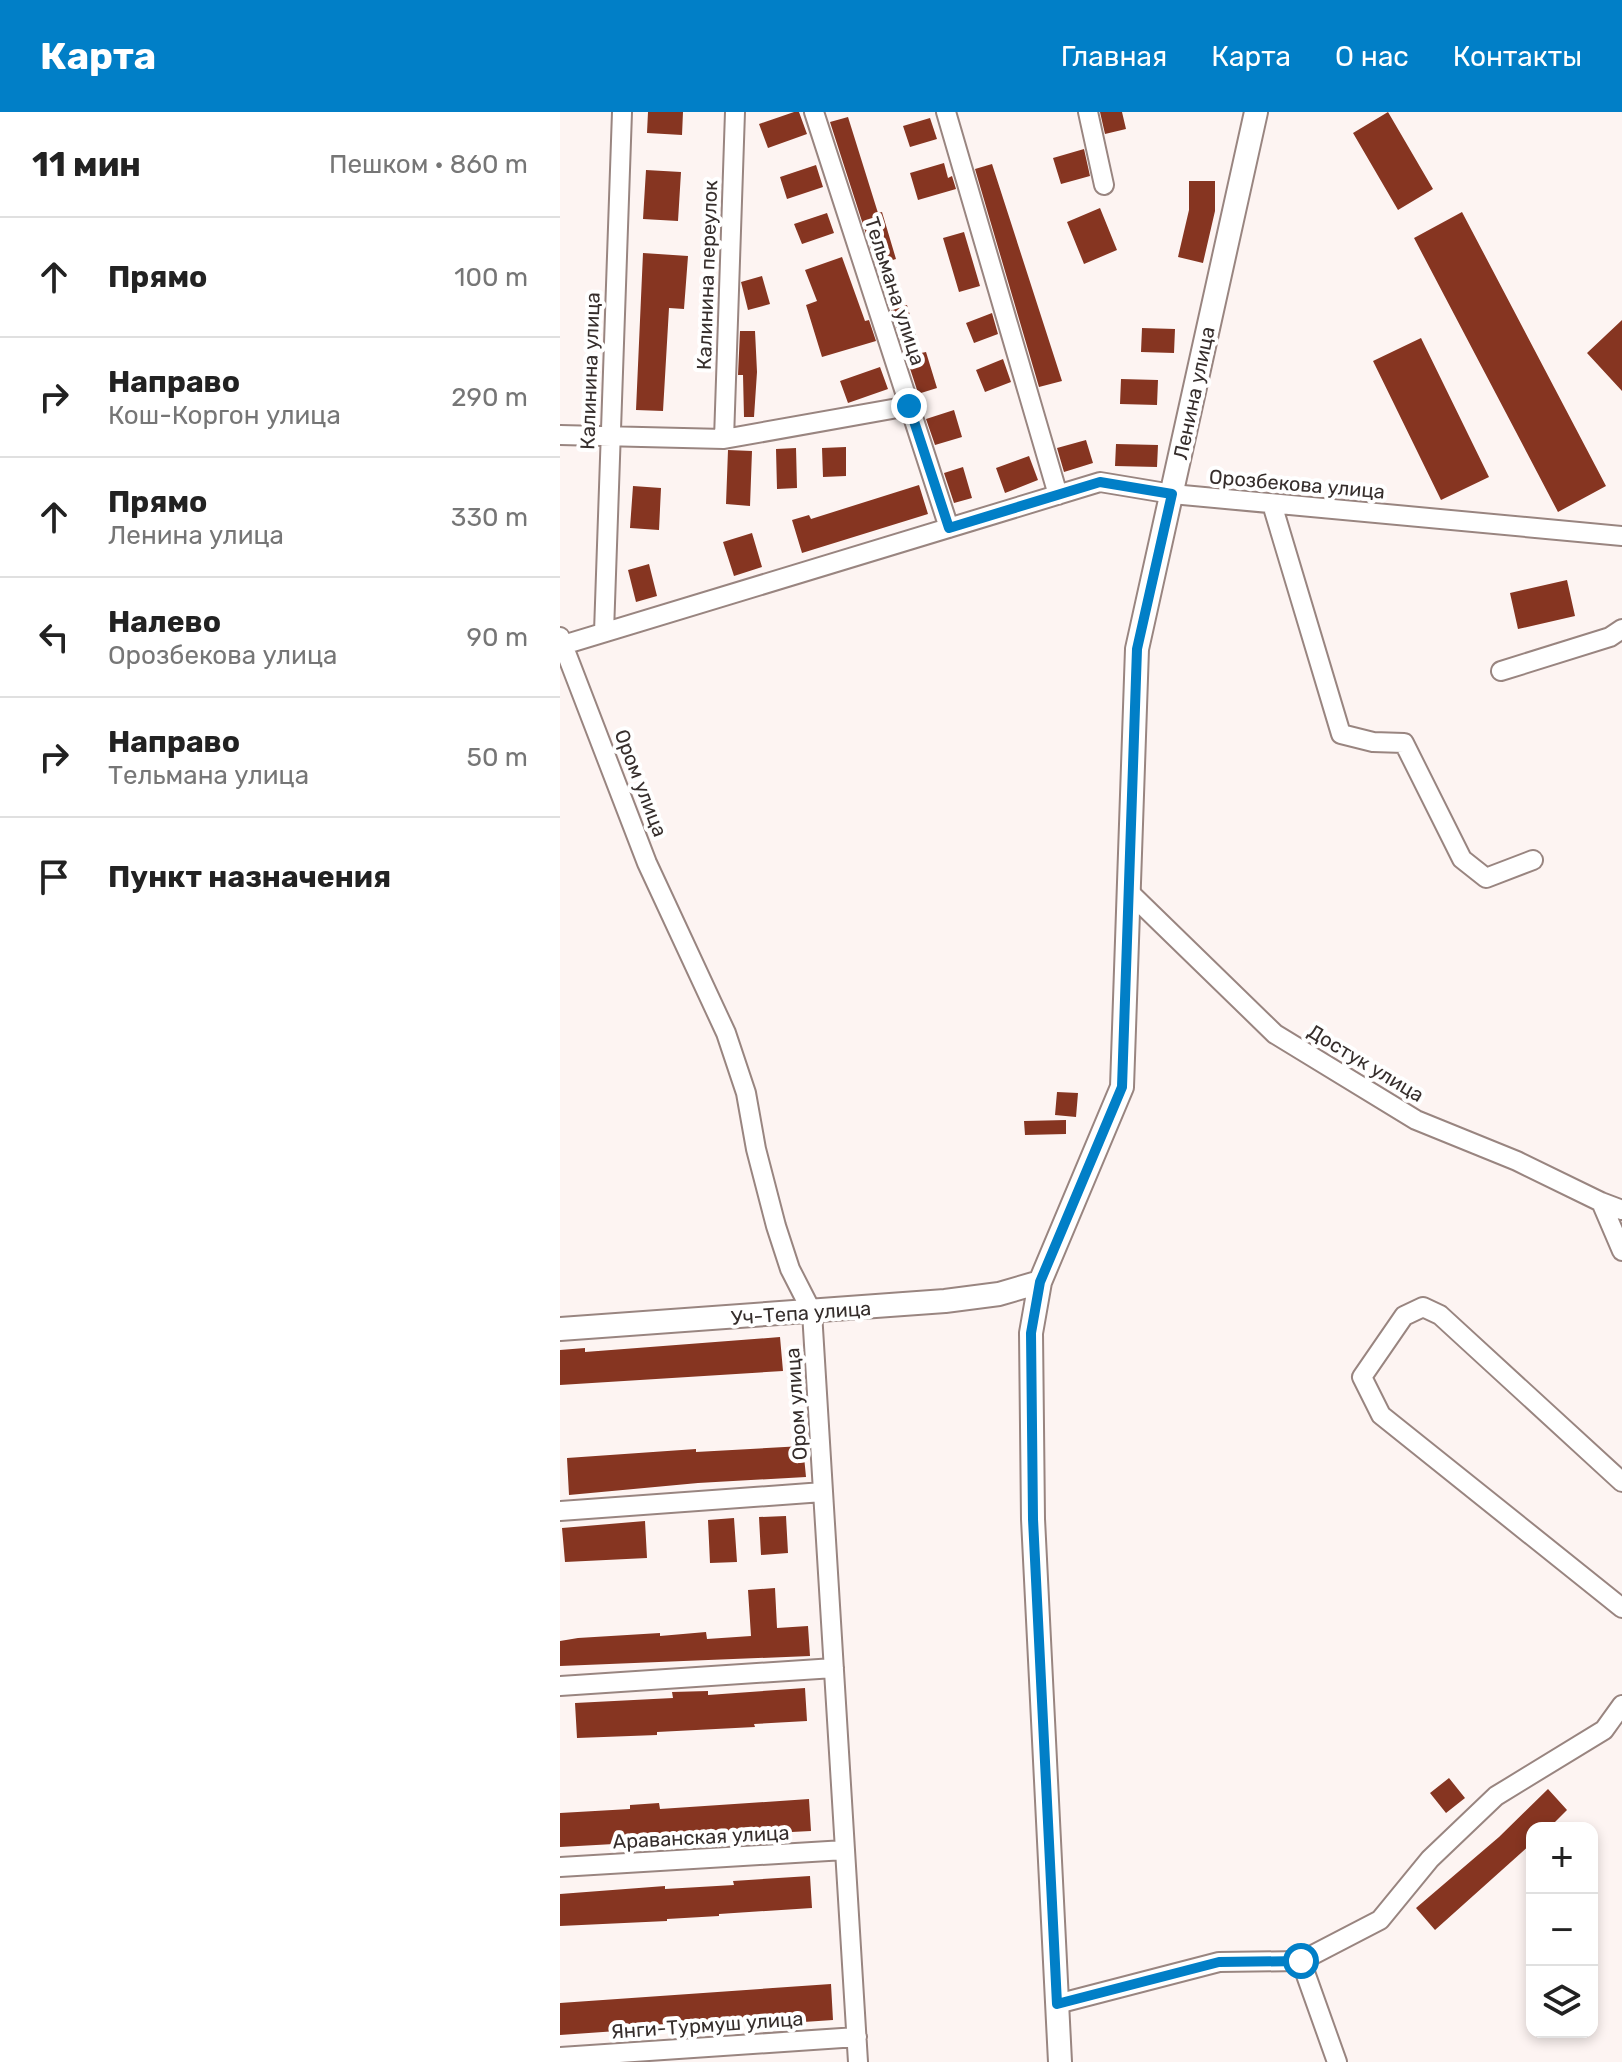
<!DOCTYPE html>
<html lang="ru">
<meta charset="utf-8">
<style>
body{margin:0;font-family:Rubik,sans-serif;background:#f6f6f6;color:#222}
.controls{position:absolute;right:24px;bottom:24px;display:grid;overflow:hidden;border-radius:16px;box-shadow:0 4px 12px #0003}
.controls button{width:72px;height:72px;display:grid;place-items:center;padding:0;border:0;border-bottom:2px solid #e0e0e0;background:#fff;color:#222;font:40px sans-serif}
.stop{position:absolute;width:24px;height:24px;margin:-18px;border:6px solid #017fc7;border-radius:50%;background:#fff}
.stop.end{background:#017fc7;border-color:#fff;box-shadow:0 2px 8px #0008}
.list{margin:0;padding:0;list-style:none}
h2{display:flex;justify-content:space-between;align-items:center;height:104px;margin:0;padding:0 32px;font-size:34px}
h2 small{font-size:26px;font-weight:400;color:#767676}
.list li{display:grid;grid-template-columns:52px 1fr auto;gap:24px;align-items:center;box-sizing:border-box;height:120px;padding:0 32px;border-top:2px solid #e0e0e0}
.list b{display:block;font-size:30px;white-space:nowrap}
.list p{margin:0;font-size:26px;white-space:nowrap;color:#767676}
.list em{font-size:26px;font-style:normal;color:#767676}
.icon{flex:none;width:44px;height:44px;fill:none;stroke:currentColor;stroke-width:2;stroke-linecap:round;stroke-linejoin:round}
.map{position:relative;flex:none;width:1062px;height:1950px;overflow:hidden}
header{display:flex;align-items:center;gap:48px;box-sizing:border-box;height:112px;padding:0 40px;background:#017fc7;color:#fff}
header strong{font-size:38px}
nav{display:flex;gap:44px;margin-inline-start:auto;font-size:28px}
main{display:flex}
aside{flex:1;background:#fff}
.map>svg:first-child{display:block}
.building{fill:#863521}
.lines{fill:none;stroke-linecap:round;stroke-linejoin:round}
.minor-casing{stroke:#998580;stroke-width:22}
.tertiary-casing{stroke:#998580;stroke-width:26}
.minor{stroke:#fff;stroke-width:18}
.tertiary{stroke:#fff;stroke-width:22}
.route{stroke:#017fc7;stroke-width:10}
.labels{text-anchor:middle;stroke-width:8;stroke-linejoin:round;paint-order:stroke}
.street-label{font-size:20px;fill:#362e2c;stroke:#fff}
</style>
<header>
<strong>Карта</strong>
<nav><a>Главная</a><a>Карта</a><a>О нас</a><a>Контакты</a></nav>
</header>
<main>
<aside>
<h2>11 мин<small>Пешком · 860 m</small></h2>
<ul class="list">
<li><svg class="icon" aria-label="ahead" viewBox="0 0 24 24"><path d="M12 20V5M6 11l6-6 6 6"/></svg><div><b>Прямо</b></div><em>100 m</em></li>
<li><svg class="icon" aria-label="right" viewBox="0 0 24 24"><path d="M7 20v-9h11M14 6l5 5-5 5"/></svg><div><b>Направо</b><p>Кош-Коргон улица</p></div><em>290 m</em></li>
<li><svg class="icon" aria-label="ahead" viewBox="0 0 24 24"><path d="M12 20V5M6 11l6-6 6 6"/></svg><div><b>Прямо</b><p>Ленина улица</p></div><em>330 m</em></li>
<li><svg class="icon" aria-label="left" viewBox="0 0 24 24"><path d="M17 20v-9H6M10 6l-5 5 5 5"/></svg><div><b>Налево</b><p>Орозбекова улица</p></div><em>90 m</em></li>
<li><svg class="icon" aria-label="right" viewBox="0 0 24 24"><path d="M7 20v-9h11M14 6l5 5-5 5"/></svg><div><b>Направо</b><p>Тельмана улица</p></div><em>50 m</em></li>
<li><svg class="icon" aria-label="arrive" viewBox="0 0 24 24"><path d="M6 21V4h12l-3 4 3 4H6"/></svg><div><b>Пункт назначения</b></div></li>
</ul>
</aside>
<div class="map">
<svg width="1062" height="1950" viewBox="0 0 1062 1950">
<rect width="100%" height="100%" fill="#fdf4f2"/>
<path class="building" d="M 88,0 L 123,0 L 122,23 L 87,21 Z
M 234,0 L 239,0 L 247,22 L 208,36 L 199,12 Z
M 540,0 L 562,0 L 566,17 L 545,22 Z
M 828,0 L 873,77 L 838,98 L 793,21 Z
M 288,5 L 318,101 L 322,100 L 336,147 L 316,153 L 270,10 Z
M 370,6 L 377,27 L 350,35 L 343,14 Z
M 524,37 L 530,64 L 501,72 L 493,46 Z
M 384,51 L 388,66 L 392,64 L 396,77 L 358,88 L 350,61 Z
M 432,52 L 502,269 L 479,275 L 415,57 Z
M 256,53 L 263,75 L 227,87 L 220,65 Z
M 86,58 L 121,60 L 118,109 L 83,107 Z
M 629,69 L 655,69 L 655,99 L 643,151 L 618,145 L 629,98 Z
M 540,96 L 557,138 L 524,152 L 507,110 Z
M 902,100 L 1046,374 L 998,400 L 854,126 Z
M 267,101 L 274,121 L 242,132 L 234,112 Z
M 404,120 L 420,174 L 399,180 L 383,126 Z
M 83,141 L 128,144 L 124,197 L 109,196 L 103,299 L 76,298 Z
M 282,145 L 305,209 L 309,208 L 316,229 L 262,245 L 246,193 L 257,189 L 245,158 Z
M 202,164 L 210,192 L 188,198 L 181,170 Z
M 347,193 L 361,241 L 366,240 L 377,276 L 361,281 L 358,281 L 331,198 Z
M 432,201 L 438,222 L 414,231 L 406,211 Z
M 1062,208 L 1062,279 L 1027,241 Z
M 582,216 L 615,217 L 614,241 L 581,240 Z
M 180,219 L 195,219 L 197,260 L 194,305 L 184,305 L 183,263 L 178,263 Z
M 861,226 L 929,365 L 881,388 L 813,249 Z
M 443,247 L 451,270 L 425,280 L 416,258 Z
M 320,255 L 328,277 L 288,291 L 280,269 Z
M 561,267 L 598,268 L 597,293 L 560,292 Z
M 394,298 L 402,325 L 375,333 L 366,307 Z
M 526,328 L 533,351 L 504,360 L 497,336 Z
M 556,332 L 598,333 L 597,355 L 555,354 Z
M 286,335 L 286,364 L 263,365 L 262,336 Z
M 236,336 L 237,376 L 217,377 L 216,337 Z
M 168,338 L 192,339 L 190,394 L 166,392 Z
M 469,344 L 478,368 L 445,381 L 436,356 Z
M 403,355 L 412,386 L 394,391 L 384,361 Z
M 359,373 L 368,402 L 242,441 L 232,408 L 249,403 L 251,407 Z
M 73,374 L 101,376 L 99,418 L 70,416 Z
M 192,421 L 202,455 L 174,464 L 163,430 Z
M 89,452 L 97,484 L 76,490 L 68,458 Z
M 1007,468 L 1015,504 L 958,517 L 950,481 Z
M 497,980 L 518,981 L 516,1005 L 495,1003 Z
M 506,1008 L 506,1022 L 465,1023 L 464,1009 Z
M 220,1225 L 223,1259 L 0,1273 L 0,1238 L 25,1236 L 25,1240 Z
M 243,1334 L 246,1365 L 138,1371 L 9,1383 L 7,1346 L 136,1337 L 136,1340 Z
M 226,1404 L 228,1441 L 201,1443 L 199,1405 Z
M 174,1406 L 177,1450 L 150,1451 L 148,1408 Z
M 85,1409 L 87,1446 L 5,1450 L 2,1416 Z
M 215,1476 L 217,1516 L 248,1514 L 250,1544 L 0,1554 L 0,1529 L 18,1526 L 100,1521 L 100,1524 L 146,1520 L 147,1527 L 191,1524 L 188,1478 Z
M 245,1576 L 247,1609 L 194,1612 L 195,1615 L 97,1620 L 97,1623 L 17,1626 L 15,1591 L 113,1586 L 112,1580 L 148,1579 L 148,1583 Z
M 889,1666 L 905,1686 L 886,1701 L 870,1681 Z
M 988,1677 L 1007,1698 L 989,1716 L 972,1716 L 972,1731 L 875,1818 L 856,1796 L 939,1725 Z
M 249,1687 L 251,1719 L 153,1724 L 153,1727 L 102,1730 L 102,1734 L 72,1736 L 72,1731 L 0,1735 L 0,1701 L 70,1697 L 70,1693 L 99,1691 L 100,1697 Z
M 250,1764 L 252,1796 L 159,1802 L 159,1804 L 107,1807 L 107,1809 L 0,1814 L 0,1782 L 105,1774 L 105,1777 L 174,1773 L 173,1769 Z
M 271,1872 L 273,1908 L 229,1911 L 229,1907 L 0,1923 L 0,1891 Z"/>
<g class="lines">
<defs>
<path id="minor" d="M 254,0 L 389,416
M 386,0 L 498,383
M 528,0 L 544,73
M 0,323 L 164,327 L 349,294
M 164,327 L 175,0
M 712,392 L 781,622 L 813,630 L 844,631 L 902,747 L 926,766 L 973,748
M 44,520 L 62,0
M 0,525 L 87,751 L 166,921 L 186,981 L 196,1037 L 216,1114 L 230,1157 L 252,1200 L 298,1950
M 0,534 L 540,370 L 612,382 L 1062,424
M 941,559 L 1050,525 L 1062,517
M 569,780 L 715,922 L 856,1008 L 957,1049 L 1041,1090 L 1062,1098
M 1041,1090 L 1062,1139
M 1062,1370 L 880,1203 L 863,1195 L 844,1204 L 802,1265 L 821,1303 L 1062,1496
M 0,1399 L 263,1380
M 0,1574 L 274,1556
M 0,1755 L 285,1738
M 741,1849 L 777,1950
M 497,1892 L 659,1850 L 741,1849 L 820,1808 L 870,1747 L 936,1684 L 1044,1618 L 1062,1593
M 0,1945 L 297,1925"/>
<path id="tertiary" d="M 0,1217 L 385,1189 L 439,1182 L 480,1170
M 500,1950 L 473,1407 L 471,1221 L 480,1170 L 562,975 L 577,537 L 696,0"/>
</defs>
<use href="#minor" class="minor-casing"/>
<use href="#tertiary" class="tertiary-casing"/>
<use href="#minor" class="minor"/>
<use href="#tertiary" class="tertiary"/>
</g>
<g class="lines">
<path class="route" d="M 349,294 L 389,416 L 540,370 L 612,382 L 577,537 L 562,975 L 480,1170 L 471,1221 L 473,1407 L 497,1892 L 659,1850 L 741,1849"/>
</g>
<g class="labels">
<g class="street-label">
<text transform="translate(147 163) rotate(-88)" y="7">Калинина переулок</text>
<text transform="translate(335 179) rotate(72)" y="7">Тельмана улица</text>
<text transform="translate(30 259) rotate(-88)" y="7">Калинина улица</text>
<text transform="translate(634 281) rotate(-78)" y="7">Ленина улица</text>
<text transform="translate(737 372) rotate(5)" y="7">Орозбекова улица</text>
<text transform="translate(81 671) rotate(69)" y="7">Ором улица</text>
<text transform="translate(806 951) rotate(31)" y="7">Достук улица</text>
<text transform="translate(241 1201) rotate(-4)" y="7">Уч-Тепа улица</text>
<text transform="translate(236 1292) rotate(-94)" y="7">Ором улица</text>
<text transform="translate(141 1725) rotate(-3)" y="7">Араванская улица</text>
<text transform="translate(147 1913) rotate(-4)" y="7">Янги-Турмуш улица</text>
</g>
</g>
</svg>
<div class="controls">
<button>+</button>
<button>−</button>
<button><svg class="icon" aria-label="layers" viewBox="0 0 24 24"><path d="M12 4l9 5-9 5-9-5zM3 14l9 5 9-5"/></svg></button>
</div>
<div class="stop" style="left:741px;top:1849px"></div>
<div class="stop end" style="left:349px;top:294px"></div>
</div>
</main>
